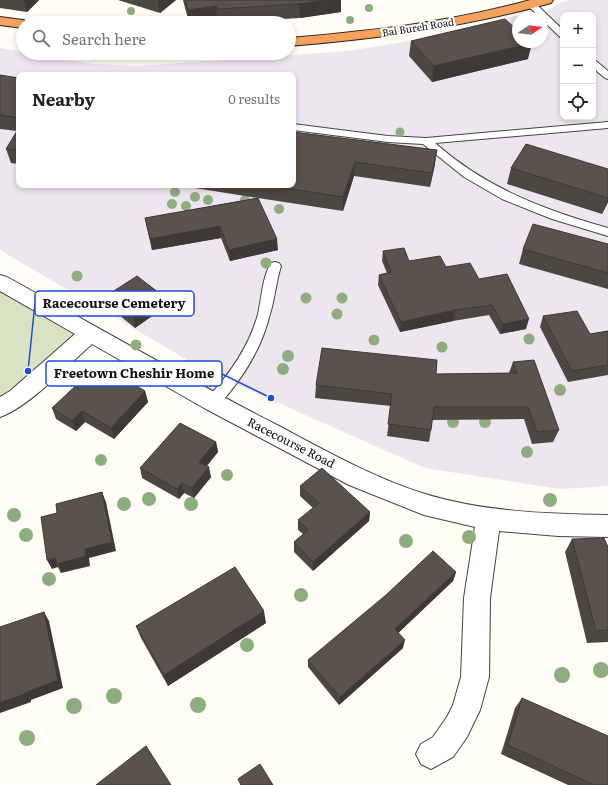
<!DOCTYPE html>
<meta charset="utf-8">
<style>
body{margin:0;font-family:Literata,serif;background:#f6f6f6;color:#202124}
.controls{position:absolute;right:12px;top:12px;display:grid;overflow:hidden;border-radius:8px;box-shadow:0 2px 6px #0003}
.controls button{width:36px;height:36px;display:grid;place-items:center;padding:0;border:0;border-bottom:1px solid #e0e0e0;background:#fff;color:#202124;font:20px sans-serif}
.compass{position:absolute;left:512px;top:12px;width:36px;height:36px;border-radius:50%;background:#fff;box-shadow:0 2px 6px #0003;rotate:77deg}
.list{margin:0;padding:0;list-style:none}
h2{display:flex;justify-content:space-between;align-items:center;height:52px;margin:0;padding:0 16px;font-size:17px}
h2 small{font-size:13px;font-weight:400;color:#757577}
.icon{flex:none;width:22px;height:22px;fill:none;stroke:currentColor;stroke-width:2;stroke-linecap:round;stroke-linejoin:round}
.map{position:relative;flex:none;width:608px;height:785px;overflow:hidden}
.search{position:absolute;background:#fff;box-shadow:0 2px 6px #0003;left:16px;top:16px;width:280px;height:44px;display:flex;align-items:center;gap:10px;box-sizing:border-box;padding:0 14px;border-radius:22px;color:#757577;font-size:15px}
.panel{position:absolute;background:#fff;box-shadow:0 2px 6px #0003;left:16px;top:72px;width:280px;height:116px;border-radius:8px}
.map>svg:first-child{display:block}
.industrial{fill:#eee6ef;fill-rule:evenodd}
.cemetery{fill:#d9e3c4}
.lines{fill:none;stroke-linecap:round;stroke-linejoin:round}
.lane-casing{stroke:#444;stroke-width:2}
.street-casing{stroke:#444;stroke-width:2}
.highway-casing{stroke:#222;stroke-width:2}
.lane{fill:#fff;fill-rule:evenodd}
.street{fill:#fff;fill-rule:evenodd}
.highway{fill:#f5a25d;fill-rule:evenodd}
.tree{fill:#8dad7f}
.wall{fill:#4d4742}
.shaded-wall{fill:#3f3936}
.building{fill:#5a524d;stroke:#3f3936}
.labels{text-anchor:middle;stroke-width:4;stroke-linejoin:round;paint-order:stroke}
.far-street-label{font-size:10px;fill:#111;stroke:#fff}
.street-label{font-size:12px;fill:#111;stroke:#fff}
.leader{fill:none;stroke:#1d4ed8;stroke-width:1.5}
.callout-dot{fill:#1d4ed8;stroke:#fff;stroke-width:1.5}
.callout{fill:#fff;stroke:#1d4ed8;stroke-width:1.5}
.callout-label{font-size:13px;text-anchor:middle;font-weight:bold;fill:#111}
</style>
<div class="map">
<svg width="608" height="785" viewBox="0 0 608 785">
<rect width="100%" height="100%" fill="#fffdf5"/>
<path class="industrial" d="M 571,0 L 608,0 L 608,486 L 560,489 L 425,468 L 206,371 L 0,250 L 0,48 L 94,64 L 138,66 L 347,51 L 410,41 L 514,16 L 538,16 L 562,2 ZM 563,15 L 593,15 L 593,117 L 563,117 ZM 518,18 L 542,18 L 542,42 L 518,42 ZM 19,75 L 293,75 L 293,185 L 19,185 Z"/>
<path class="cemetery" d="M 0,289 L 91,340 L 0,403 Z"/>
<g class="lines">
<defs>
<path id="lane" d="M 531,1 L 534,2 L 563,30 L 563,38 L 560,37 L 528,6 L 527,4 Z
M 593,60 L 596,61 L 608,71 L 608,79 L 605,78 L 593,68 Z
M 608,122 L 608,128 L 435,143 C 486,188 544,210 608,228 L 608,236 L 552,219 L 502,199 L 464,177 L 423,144 L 388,142 L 293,130 L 293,124 L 388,136 L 426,138 Z
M 275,262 L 279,263 L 281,266 C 276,282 275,298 270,314 C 263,343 248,370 229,393 C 223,400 217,409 207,406 L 205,402 L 207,398 C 230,374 249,347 258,314 C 262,297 262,278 271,263 Z"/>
<path id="street" d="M 0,275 L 7,277 C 97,327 187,379 279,426 C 326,451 374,478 425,494 C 484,512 547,514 608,515 L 608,537 L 558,536 L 499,531 L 490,598 L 489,677 L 480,710 L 467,737 L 453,757 L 431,769 L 421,764 L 416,754 L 421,744 L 433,737 L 447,717 L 453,705 L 461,677 L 464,598 L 475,527 L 424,515 L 349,485 L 204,408 L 92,344 C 68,365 29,407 0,417 L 0,397 L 10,391 L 75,334 L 0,291 Z"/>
<path id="highway" d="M 530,0 L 553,0 L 551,3 C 465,27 378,39 289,46 L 289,38 C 370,31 452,22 530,0 Z
M 0,17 L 23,20 L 29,23 L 23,23 L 23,28 L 0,25 Z"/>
</defs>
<use href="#lane" class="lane-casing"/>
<use href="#street" class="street-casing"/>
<use href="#highway" class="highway-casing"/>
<use href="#lane" class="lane"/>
<use href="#street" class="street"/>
<use href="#highway" class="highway"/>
</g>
<g class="tree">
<circle cx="369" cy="8" r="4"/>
<circle cx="131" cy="11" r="4"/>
<circle cx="350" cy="20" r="4"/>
<circle cx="400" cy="132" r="4.5"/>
<circle cx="175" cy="192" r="5"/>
<circle cx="195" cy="197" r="5"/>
<circle cx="208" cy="200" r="5"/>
<circle cx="245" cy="200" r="5"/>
<circle cx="172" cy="204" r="5"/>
<circle cx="186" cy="206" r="5"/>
<circle cx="279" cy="209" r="5"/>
<circle cx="266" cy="263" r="5.5"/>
<circle cx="77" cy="276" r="5.5"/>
<circle cx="306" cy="298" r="5.5"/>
<circle cx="342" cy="298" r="5.5"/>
<circle cx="337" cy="314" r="5.5"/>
<circle cx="529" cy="339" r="5.5"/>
<circle cx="374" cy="340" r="5.5"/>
<circle cx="136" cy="345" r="5.5"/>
<circle cx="442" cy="347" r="5.5"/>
<circle cx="288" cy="356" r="6"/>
<circle cx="283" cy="369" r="6"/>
<circle cx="560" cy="390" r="6"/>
<circle cx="453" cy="422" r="6"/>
<circle cx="485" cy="422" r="6"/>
<circle cx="527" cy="452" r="6"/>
<circle cx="101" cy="460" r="6"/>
<circle cx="227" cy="475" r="6"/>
<circle cx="149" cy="499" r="7"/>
<circle cx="550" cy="500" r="7"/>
<circle cx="124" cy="504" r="7"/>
<circle cx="191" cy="504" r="7"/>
<circle cx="14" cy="515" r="7"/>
<circle cx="26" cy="535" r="7"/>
<circle cx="469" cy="537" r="7"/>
<circle cx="406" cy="541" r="7"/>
<circle cx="49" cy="579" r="7"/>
<circle cx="301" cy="595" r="7"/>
<circle cx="247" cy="645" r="7"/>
<circle cx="601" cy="670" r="8"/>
<circle cx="562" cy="675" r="8"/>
<circle cx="114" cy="696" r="8"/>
<circle cx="198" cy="705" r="8"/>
<circle cx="74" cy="706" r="8"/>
<circle cx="27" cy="738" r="8"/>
</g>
<path class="wall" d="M 0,0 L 39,0 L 27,12 L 0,8 Z
M 118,0 L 176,0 L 160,13 Z
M 183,0 L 341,0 L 341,12 L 300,18 L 219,23 L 217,20 L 189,23 Z
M 411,41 L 528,59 L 432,82 L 409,56 Z
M 0,75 L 19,78 L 19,164 L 11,163 L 6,149 L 17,131 L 0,129 Z
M 293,132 L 435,164 L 430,187 L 354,176 L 343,211 L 258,198 L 278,250 L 230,261 L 221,238 L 152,250 L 145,218 L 258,198 L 176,185 L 293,185 Z
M 511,168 L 608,169 L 608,202 L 602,214 L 507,184 Z
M 140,185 L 152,185 L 151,187 Z
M 608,244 L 608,289 L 519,264 L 523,249 Z
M 383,251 L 409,261 L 479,279 L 526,329 L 500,334 L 489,315 L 453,321 L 400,332 L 378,285 L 379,275 L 387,273 L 382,261 Z
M 106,296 L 165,307 L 135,328 L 109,307 Z
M 543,316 L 590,334 L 608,331 L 608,375 L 568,382 L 540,327 Z
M 513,362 L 559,430 L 553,442 L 532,444 L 524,419 L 432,420 L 431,430 L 429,442 L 387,436 L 391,406 L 315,398 L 316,385 L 436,374 L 509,373 Z
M 145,391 L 148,402 L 114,439 L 85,422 L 76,431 L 56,419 L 52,408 Z
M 216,442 L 218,452 L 207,466 L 211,477 L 194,498 L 184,493 L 179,499 L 142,478 L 140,468 Z
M 300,486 L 370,512 L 369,521 L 313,571 L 294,552 L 294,542 L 303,534 L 298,530 L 298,520 L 313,508 L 300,496 Z
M 572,539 L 608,547 L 608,642 L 587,643 L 565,552 Z
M 456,572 L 453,581 L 398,633 L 403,648 L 339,705 L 308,667 L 308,660 Z
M 266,623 L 168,686 L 141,638 L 136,626 Z
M 522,698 L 608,785 L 568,785 L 501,754 L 515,708 Z"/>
<path class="shaded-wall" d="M 24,0 L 39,0 L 27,12 Z
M 158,0 L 176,0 L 160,13 Z
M 327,0 L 341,0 L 341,12 L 300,18 L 299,4 Z
M 216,6 L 217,20 L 189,23 L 188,10 Z
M 532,43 L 528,59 L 432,82 L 434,66 Z
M 437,150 L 435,164 L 430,187 L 432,173 Z
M 355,162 L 354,176 L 343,211 L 343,197 Z
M 608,198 L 608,202 L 602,214 Z
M 220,226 L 221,238 L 152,250 L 150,239 Z
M 277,239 L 278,250 L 230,261 L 229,250 Z
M 163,296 L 165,307 L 135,328 L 133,317 Z
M 455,310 L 453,321 L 400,332 L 401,322 Z
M 529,319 L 526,329 L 500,334 L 503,324 Z
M 145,391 L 148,402 L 114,439 L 111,428 Z
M 82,411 L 85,422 L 76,431 L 72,421 Z
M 216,442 L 218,452 L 201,472 L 199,462 Z
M 209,467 L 211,477 L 194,498 L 192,488 Z
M 182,483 L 184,493 L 179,499 L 177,489 Z
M 102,492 L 106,502 L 116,551 L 89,558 L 90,566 L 61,573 L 58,567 L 52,569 L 47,560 L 85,549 Z
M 370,512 L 369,521 L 313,571 L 313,562 Z
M 456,572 L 453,581 L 393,638 L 395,629 Z
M 264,611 L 266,623 L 168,686 L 164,675 Z
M 44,612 L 49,621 L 63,688 L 31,700 L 31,702 L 0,713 L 0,703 Z
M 405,640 L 403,648 L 339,705 L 340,697 Z"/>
<path class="building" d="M 185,0 L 327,0 L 299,4 L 217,9 L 216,6 L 188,10 Z
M 505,19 L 518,31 L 518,42 L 531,42 L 532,43 L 434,66 L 411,41 Z
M 0,75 L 19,78 L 19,118 L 0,115 Z
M 19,128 L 19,150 L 6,149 Z
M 293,132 L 437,150 L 432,173 L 355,162 L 343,197 L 266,185 L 293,185 Z
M 526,144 L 608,169 L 608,198 L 511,168 Z
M 258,198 L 277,239 L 229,250 L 220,226 L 150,239 L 145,218 Z
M 533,224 L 608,244 L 608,273 L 523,249 Z
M 404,248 L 409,261 L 440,256 L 446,267 L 470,263 L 479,279 L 507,274 L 529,319 L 503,324 L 492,305 L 455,310 L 401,322 L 379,275 L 391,272 L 383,251 Z
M 137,276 L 163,296 L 133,317 L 106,296 Z
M 577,311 L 590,334 L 608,331 L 608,365 L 572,371 L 543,316 Z
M 322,348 L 437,360 L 436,374 L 517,373 L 513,362 L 534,360 L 559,430 L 537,432 L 528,407 L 434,407 L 431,430 L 388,424 L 392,394 L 316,385 Z
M 99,364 L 145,391 L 111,428 L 82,411 L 72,421 L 52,408 Z
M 180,423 L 216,442 L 199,462 L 209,467 L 192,488 L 182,483 L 177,489 L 140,468 Z
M 322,468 L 370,512 L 313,562 L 294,542 L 308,530 L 298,520 L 319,503 L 300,486 Z
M 102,492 L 112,542 L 85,549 L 86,556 L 57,564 L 55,557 L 47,560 L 41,517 L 57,513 L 56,504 Z
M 604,538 L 608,547 L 608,630 L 596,631 L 572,539 Z
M 433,551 L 456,572 L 395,629 L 405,640 L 340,697 L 308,660 L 386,595 Z
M 235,567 L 264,611 L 164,675 L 136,626 Z
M 44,612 L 58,680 L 25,693 L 25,694 L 0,703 L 0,627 Z
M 522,698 L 608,736 L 608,785 L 594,785 L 508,745 Z
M 146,746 L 171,785 L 96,785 Z
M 260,764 L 273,785 L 241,785 L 238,779 Z"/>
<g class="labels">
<g class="far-street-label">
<text transform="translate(418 27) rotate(-9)" y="4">Bai Bureh Road</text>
</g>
<g class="street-label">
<text transform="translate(291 443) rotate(27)" y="4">Racecourse Road</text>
</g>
</g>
<path class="leader" d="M28 371L35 303M271 398L222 374"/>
<g class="callout-dot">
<circle cx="28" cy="371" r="4"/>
<circle cx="271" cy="398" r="4"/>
</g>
<g class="callout">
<rect x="35" y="291" width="159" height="25" rx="4"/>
<rect x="46" y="361" width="176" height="25" rx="4"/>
</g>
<g class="callout-label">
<text x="114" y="308">Racecourse Cemetery</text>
<text x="134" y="378">Freetown Cheshir Home</text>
</g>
</svg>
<div class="controls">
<button>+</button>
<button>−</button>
<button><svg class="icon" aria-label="locate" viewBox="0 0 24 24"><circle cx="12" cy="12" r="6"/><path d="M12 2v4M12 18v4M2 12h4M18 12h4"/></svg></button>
</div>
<svg class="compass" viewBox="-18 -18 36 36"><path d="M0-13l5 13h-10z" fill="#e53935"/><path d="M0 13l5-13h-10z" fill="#757577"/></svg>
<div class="search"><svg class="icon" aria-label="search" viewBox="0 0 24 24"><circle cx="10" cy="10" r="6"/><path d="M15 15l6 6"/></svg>Search here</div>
<section class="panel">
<h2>Nearby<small>0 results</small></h2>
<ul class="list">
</ul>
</section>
</div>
